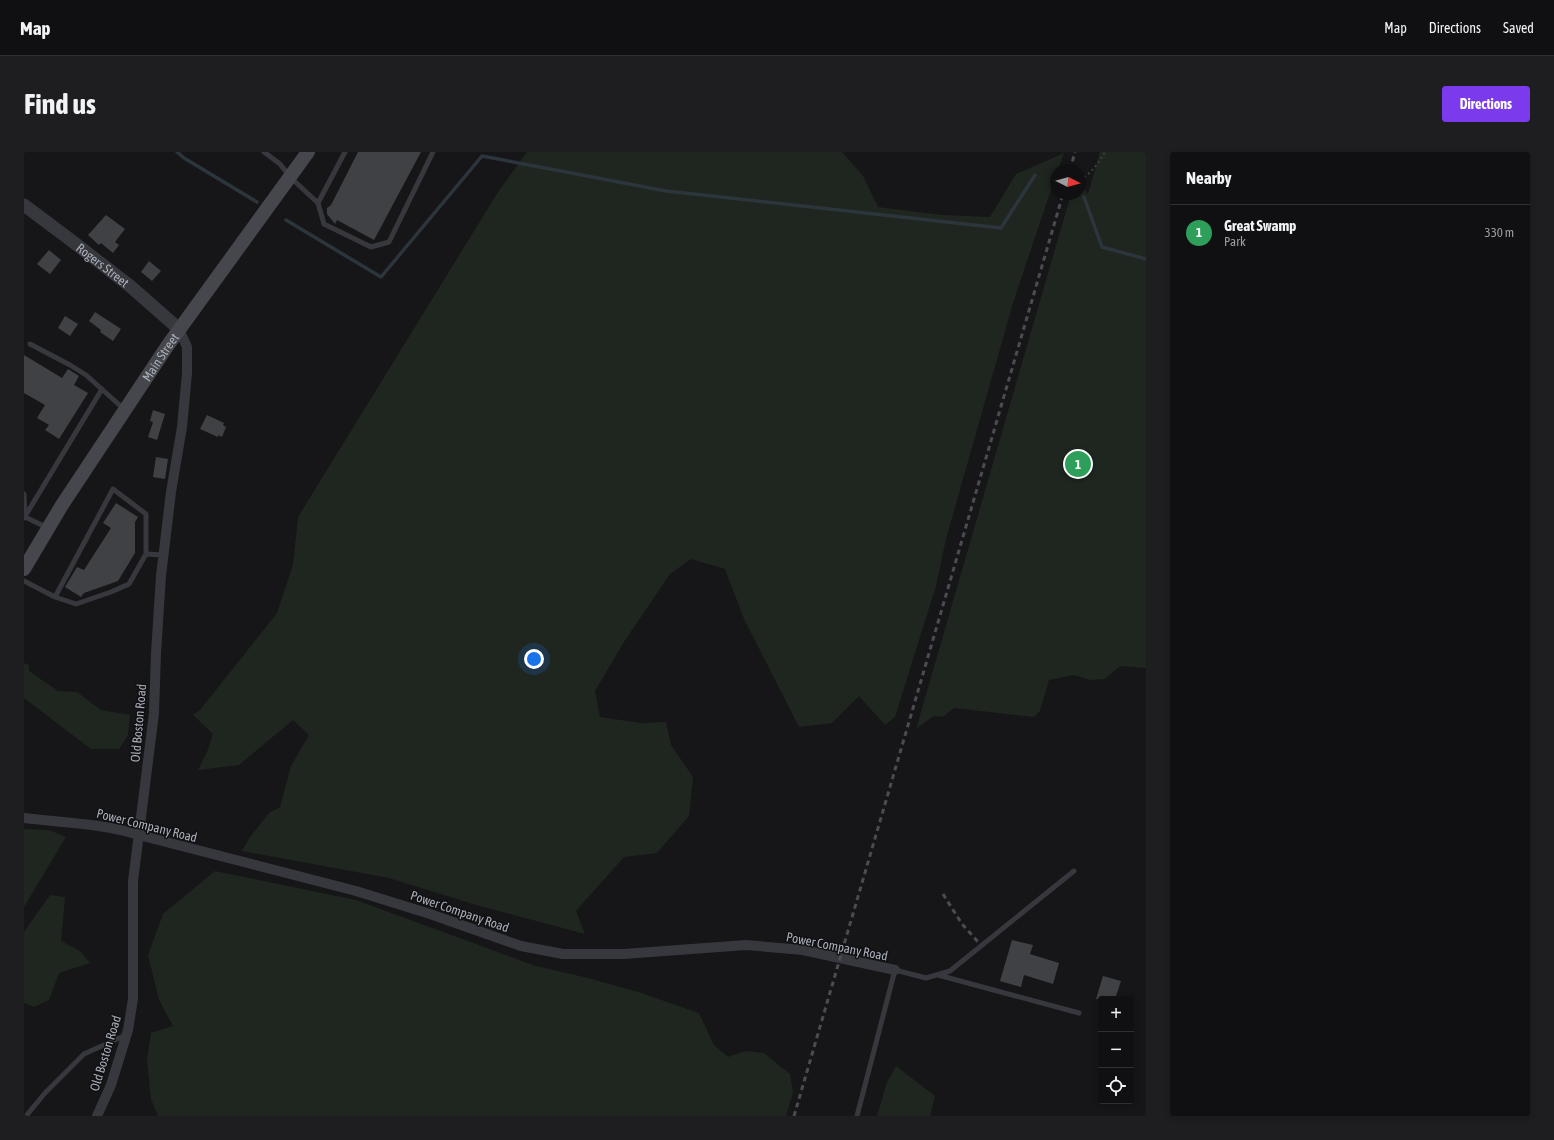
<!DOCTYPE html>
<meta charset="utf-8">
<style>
body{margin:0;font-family:"Asap Condensed",sans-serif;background:#1e1e20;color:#f1f3f6}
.controls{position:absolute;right:12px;bottom:12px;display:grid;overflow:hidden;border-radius:4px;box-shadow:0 2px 6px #0003}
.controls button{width:36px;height:36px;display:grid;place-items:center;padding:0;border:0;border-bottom:1px solid #303032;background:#101012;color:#f1f3f6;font:20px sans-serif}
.compass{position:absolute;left:1026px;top:12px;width:36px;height:36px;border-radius:50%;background:#101012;box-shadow:0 2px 6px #0003;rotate:96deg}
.you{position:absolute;left:510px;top:507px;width:14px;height:14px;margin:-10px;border:3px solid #fff;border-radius:50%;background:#1a73e8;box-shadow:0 0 0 6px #1a73e833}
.badge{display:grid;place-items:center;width:26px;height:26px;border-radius:50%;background:#7c3aed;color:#fff;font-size:13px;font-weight:700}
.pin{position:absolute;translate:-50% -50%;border:2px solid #fff;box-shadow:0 1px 4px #0006}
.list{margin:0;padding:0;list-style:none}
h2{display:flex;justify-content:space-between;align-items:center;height:52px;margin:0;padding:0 16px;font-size:17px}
h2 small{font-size:13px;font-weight:400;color:#9c9d9f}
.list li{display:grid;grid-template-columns:26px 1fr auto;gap:12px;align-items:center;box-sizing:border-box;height:56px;padding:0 16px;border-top:1px solid #303032}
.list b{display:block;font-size:15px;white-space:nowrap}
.list p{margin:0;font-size:13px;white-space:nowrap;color:#9c9d9f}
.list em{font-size:13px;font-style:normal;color:#9c9d9f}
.icon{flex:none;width:22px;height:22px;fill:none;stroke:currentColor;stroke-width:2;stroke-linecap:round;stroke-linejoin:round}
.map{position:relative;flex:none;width:1122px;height:964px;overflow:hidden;border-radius:4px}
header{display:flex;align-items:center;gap:24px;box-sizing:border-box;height:56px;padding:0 20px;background:#101012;border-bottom:1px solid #303032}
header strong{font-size:19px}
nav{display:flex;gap:22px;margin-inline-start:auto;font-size:14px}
.intro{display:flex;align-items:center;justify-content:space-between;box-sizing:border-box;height:96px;padding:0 24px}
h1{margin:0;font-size:28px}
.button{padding:10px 18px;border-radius:4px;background:#7c3aed;color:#fff;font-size:14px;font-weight:700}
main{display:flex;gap:24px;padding:0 24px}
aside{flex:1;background:#101012;border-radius:4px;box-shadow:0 2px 6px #0003}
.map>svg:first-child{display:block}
.green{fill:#1e261f}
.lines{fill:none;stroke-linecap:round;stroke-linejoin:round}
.stream{stroke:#2c353c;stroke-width:3.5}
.building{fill:#404145}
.path{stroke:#3d3f44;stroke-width:2;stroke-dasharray:2 3;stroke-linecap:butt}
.service{stroke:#37383d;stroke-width:5}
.minor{stroke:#37383d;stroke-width:10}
.tertiary{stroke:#37383d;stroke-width:13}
.secondary{stroke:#45474d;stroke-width:14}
.rail{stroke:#4a4c52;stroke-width:3;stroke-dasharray:5 4;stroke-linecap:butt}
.labels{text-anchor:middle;stroke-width:3;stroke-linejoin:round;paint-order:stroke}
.street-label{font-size:13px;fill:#a8adb8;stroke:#111113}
</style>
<header>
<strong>Map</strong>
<nav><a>Map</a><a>Directions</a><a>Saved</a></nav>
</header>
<div class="intro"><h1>Find us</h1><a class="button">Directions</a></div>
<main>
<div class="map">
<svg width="1122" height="964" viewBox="0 0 1122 964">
<rect width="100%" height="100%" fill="#161618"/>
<path class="green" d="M 503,0 L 818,0 L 839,24 L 854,55 L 918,63 L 966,65 L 992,22 L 1040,1 L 1034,18 L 1032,18 L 1032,23 L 989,151 L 922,387 L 912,434 L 871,565 L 861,573 L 835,544 L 808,571 L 775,575 L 720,467 L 701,417 L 667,407 L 646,422 L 600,490 L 571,539 L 576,565 L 617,571 L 642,570 L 647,593 L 669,625 L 665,664 L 633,701 L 600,705 L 552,759 L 561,782 L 452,753 L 365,726 L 218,699 L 226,685 L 245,661 L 256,655 L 267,614 L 285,583 L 269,568 L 215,613 L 174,618 L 183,600 L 189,582 L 169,563 L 176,558 L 253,461 L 269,413 L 274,365 L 474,40 Z
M 1076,0 L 1122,0 L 1122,516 L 1096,514 L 1081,527 L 1066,528 L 1050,523 L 1025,528 L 1016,559 L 1010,565 L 930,556 L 919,565 L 910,564 L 892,577 L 1047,42 L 1056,42 L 1056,34 L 1058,35 L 1064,42 Z
M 0,511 L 5,513 L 5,519 L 34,539 L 53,540 L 77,558 L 106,563 L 104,583 L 95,597 L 67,597 L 0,546 Z
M 0,677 L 25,678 L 42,685 L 0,755 Z
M 191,719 L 332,748 L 512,814 L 564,826 L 614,840 L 675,861 L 690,893 L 704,905 L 721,899 L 740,901 L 766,922 L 769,940 L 762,964 L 134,964 L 127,947 L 123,908 L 127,881 L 149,874 L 135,848 L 124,803 L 139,762 Z
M 26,743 L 41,745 L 37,789 L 56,799 L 66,811 L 35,821 L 25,848 L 10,855 L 0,851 L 0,780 Z
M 872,914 L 911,944 L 906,964 L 853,964 L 863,930 Z"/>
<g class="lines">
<path class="stream" d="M 153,0 L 160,6 L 233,50
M 1060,45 L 1078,95 L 1122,107
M 262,68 L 357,125 L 458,4 L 642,39 L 977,76 L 1011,23"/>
</g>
<path class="building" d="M 334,0 L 397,0 L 350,88 L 313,68 L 311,72 L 303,62 L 303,56 L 307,53 Z
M 82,63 L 101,77 L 91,90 L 95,93 L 89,101 L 77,91 L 75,93 L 64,83 Z
M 25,98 L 37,108 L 26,122 L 13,112 Z
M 125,109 L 137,119 L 128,129 L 117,120 Z
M 71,160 L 97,177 L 89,189 L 76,180 L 77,178 L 65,169 Z
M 41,164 L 54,172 L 46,184 L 34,176 Z
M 0,203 L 38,226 L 44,217 L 55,224 L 50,233 L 64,241 L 35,287 L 21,278 L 25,273 L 13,266 L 21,253 L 0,241 Z
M 129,258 L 141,262 L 133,288 L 124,285 L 129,270 L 126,269 Z
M 183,263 L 200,271 L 199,273 L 202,275 L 198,285 L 194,283 L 194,285 L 176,277 Z
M 132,305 L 144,307 L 141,327 L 129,325 Z
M 92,351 L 114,365 L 111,370 L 111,401 L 94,429 L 60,441 L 57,445 L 41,435 L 53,415 L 60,418 L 87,376 L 79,371 Z
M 988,788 L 1009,793 L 1006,802 L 1035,811 L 1029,832 L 1000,823 L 997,835 L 976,829 Z
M 1079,824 L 1097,829 L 1091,847 L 1072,847 Z"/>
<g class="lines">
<path class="path" d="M 1056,28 C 1067,22 1075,10 1081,0"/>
<path class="service" d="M 240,0 L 256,12 L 266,25 L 294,51 L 321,0
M 294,51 L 300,72 L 347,95 L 365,90 L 409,0
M 6,192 L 46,213 L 62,223 L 100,257
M 0,342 L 1,364
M 1,365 L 24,376
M 0,366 L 78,237
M 122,402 L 140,403
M 0,429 L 31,445 L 89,337 L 122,362 L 122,402 L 105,432 L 87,440 L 52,452 L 31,445
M 914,823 L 1055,861
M 2,964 L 21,941 L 60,902 L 102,883
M 833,964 L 871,818 L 902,826 L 926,819 L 1050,719"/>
<path class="minor" d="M 0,666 C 39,671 77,671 115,683 L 332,739 L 406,762 L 497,794 L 539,802 L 600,802 L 722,793 L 779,798 L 871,818
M 73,964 L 87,933 L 104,878 L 109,847 L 109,729 L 130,561 L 132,501 L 137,424 L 147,340 L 158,275 L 163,221 L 163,195 L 155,177"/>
<path class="tertiary" id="s1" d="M 0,53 L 48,89 L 106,134 L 155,177"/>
<path class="secondary" id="s2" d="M 0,417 L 38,353 L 144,193 L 284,0"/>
<path class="rail" d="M 1046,18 L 1051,0
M 919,742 L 938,772 L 955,791
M 770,964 L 1039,42"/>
</g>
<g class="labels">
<g class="street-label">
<text dy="5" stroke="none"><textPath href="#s1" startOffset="99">Rogers Street</textPath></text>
<text dy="5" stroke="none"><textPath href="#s2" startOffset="252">Main Street</textPath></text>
<text transform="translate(114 571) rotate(-85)" y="5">Old Boston Road</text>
<text transform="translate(123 673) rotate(14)" y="5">Power Company Road</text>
<text transform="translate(436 759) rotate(19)" y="5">Power Company Road</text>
<text transform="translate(813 794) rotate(11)" y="5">Power Company Road</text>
<text transform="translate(81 901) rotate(-73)" y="5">Old Boston Road</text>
</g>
</g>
</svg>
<div class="controls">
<button>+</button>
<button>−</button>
<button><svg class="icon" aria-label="locate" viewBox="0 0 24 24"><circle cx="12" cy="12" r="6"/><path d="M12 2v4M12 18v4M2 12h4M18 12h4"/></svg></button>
</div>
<svg class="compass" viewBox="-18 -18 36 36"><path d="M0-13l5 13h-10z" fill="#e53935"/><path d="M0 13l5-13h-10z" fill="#9c9d9f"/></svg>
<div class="you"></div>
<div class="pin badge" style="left:1054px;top:312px;background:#2e9e5b">1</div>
</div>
<aside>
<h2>Nearby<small></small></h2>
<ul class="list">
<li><span class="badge" style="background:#2e9e5b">1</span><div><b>Great Swamp</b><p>Park</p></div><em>330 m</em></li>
</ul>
</aside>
</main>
